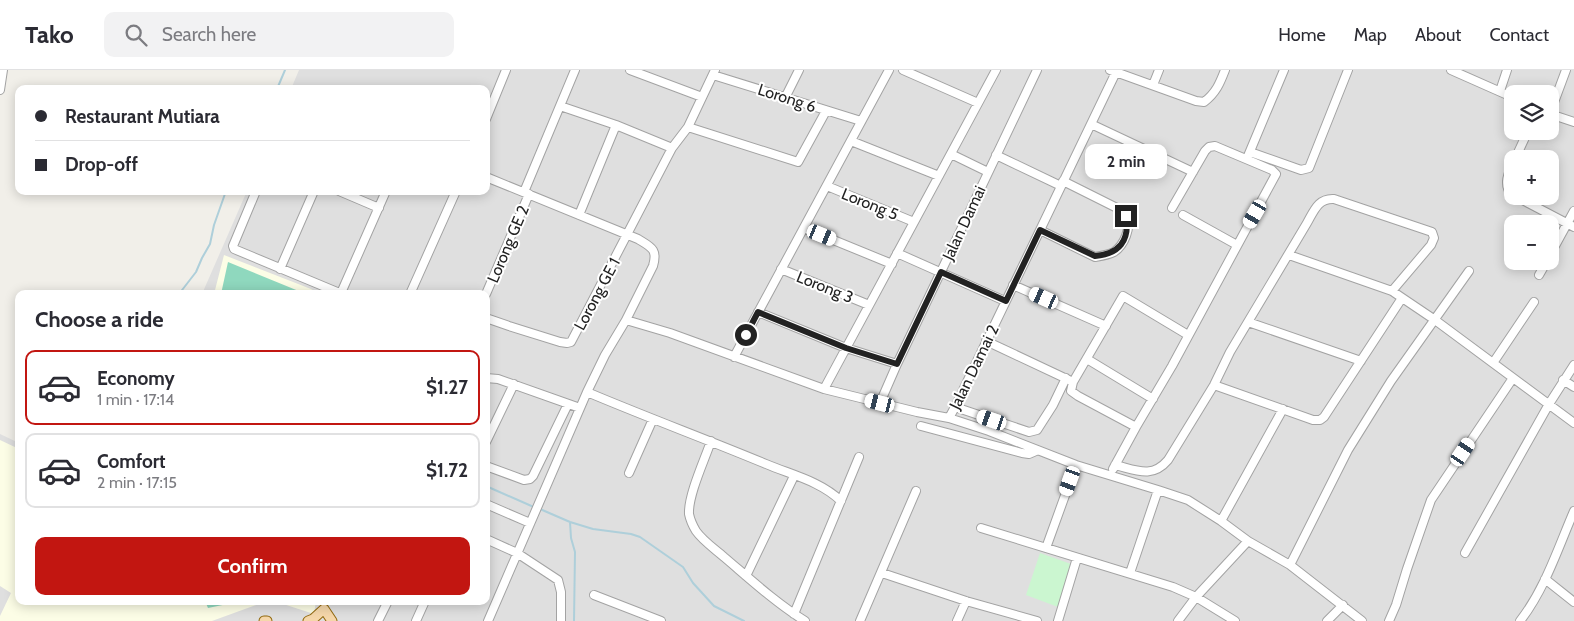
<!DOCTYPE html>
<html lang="en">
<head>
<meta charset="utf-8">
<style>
	body { margin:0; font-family:Cabin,sans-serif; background:#f2f2f3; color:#2b2b33; height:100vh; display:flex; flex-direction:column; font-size:19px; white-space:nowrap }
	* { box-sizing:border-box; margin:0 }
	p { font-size:16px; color:#7c7c81 }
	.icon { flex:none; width:28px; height:28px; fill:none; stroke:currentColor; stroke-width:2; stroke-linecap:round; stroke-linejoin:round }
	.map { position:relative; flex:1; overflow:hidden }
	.panel { position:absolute; left:15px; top:220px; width:475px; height:315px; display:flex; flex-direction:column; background:#fff; border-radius:10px; box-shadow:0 2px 12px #0003 }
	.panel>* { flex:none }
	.top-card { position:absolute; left:15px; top:15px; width:475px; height:110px; border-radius:10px; box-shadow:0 2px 12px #0003; display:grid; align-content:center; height:110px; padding:0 20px; background:#fff }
	.tools { position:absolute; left:1504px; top:15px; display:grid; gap:10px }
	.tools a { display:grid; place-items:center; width:55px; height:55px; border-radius:10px; background:#fff; box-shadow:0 2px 12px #0003; font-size:25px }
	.end { position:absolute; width:22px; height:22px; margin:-11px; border:6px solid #222; background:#fff; box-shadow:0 0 0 2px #fff }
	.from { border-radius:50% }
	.bubble { position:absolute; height:35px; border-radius:10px; background:#fff; box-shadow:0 2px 12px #0003; font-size:16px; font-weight:700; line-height:35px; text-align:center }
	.car { position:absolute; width:15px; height:30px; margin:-15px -8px; border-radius:6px; box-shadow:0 0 4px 1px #0007; background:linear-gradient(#fff 24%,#345 0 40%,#fff 0 76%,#345 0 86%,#fff 0) }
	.top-card b { display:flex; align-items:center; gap:18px; height:48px; font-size:19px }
	.top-card b+b { border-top:1px solid #e1e1e2 }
	.top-card i { width:12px; height:12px; background:#2b2b33 }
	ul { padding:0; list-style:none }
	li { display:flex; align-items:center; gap:15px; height:75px; margin:0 10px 8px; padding:0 10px; border:2px solid #e1e1e2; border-radius:10px }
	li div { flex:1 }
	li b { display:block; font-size:19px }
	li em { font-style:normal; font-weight:700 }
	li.on { border-color:#c21611 }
	li>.icon { width:45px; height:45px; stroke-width:1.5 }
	h2 { padding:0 20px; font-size:22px; line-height:60px }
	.action { display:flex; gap:10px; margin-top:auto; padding:10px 20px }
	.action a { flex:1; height:58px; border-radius:10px; background:#c21611; color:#fff; font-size:20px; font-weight:700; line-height:58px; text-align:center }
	header { display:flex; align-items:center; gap:30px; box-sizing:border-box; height:70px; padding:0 25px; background:#fff; border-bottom:1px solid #e1e1e2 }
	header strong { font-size:24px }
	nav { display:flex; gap:28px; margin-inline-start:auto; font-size:18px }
	.search { width:350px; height:45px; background:#f2f2f3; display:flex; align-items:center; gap:12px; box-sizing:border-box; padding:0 18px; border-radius:10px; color:#7c7c81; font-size:19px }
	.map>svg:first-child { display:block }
	.residential { fill:#dfdfdf; fill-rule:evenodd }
	.education { fill:#fcfde6 }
	.park { fill:#cbf6d0 }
	.pitch { fill:#8fd8be }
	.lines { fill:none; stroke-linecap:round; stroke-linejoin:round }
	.stream { stroke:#aecfda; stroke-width:2 }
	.minor-casing { stroke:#a3a3a3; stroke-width:10 }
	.major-casing { stroke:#92690d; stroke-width:11 }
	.minor { stroke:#fff; stroke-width:8 }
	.major { stroke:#f5d7aa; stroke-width:9 }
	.route { stroke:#222; stroke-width:6 }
	.labels { text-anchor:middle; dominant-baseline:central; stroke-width:4; stroke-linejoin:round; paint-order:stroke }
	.street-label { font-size:16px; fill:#222; stroke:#fff }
</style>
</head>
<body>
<header>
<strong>Tako</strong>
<div class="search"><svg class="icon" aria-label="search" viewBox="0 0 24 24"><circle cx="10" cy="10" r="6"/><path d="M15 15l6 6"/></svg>Search here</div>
<nav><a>Home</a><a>Map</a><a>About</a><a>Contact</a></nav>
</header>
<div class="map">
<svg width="1574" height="551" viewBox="0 0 1574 551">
	<rect width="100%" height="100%" fill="#f1efe9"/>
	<path class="residential" d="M299 0H1574V551H0V364L19 373V531H486V224H202L247 121H486V19H291ZM1512 24H1550V61H1512ZM1512 89H1550V126H1512ZM1512 154H1550V191H1512Z"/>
	<path class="education" d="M224 185 311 219 319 224H214Z
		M0 370 19 379V531H267L212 551H0V546L11 523 0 516Z
		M274 531H316L314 544Z"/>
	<path class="park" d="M1040 483 1071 494 1058 537 1026 525Z"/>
	<path class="pitch" d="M228 192 306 224H221Z
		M205 531H242L208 538Z"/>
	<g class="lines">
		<path class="stream" d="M277 19 285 0
			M179 224 196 202 202 188 210 174 214 155 226 121
			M486 416 536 438
			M540 439 570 452 593 459 631 464 640 467 683 497 693 513 714 536 744 551
			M570 452 571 468 575 482 574 551"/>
		<g class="minor-casing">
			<path id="minor" d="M630 0 702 27
				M903 0 978 33
				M1110 0 1196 31 1204 32C1216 23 1220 13 1225 0
				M1451 0 1512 27
				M713 5 861 51
				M1153 15 1159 0
				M0 20 3 0
				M1500 21 1507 0
				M785 28 799 0
				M560 36 616 55 672 78
				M1550 43 1566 0
				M1550 44 1574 52
				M486 49 506 0
				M1091 54 1193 102
				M688 57 798 92 826 41
				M851 71 939 106
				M1250 82 1301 100 1309 98 1348 0
				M951 84 988 102
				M996 85 1061 116
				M1248 86 1284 0
				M1515 89 1528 61
				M1512 94C1508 105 1503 115 1512 125
				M486 107 638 169C651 177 658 179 653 196L626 250
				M827 116 914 152
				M256 121 233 176 234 179 342 224
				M339 121 379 138
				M524 122 575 0
				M1515 126 1574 157
				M579 145 616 55
				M1183 145 1237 175
				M804 158 892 194
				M1040 160 1095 187C1101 186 1108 185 1114 182 1124 175 1132 158 1126 146 1125 144 1123 142 1121 140L1063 111
				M897 183 1005 231
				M1289 185 1392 221 1435 250 1574 353
				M1550 185 1574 141
				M280 199 314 121
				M781 199 869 235
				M1539 205 1547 191
				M1013 215 1106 256
				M341 223 386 121
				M410 224 456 121
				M486 224 529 124
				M758 242 846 278 897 294
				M486 248 509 256 560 272 567 273 571 272 672 78 688 57 715 0
				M1248 252 1361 291
				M986 271 1069 310
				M734 287 889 0
				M1087 289 1153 329
				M1493 293 1534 232
				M486 308 498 309 580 338
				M1563 310 1574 317
				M1214 315 1313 350H1320L1324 347 1402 228
				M824 319 996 0
				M587 322C646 347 706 369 766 394 792 405 820 411 841 431
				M880 333 897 294 1037 0
				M955 337 1029 362 1037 360 1053 335 1066 308
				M949 348 955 337 1116 2
				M921 356 1022 383 1029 384 1036 381
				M1136 357 1078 326 1071 321 1073 312 1123 226 1188 265
				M711 371C705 389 688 425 689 444 690 449 693 456 696 461 703 471 715 479 724 487 750 509 776 533 805 551
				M486 372 514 314
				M1115 395C1136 400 1152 409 1168 390L1214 315 1230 282 1307 153C1314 141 1318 128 1334 129L1432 162 1434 168 1431 175 1392 221
				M486 396 524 410 530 409 533 406 568 334
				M1113 399 1136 357 1172 296 1276 104 1272 100 1215 76 1209 77 1205 81 1172 138
				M629 403 653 349
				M486 434 530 453
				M1221 451 1283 339
				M981 458 1173 517 1196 527 1235 551
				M486 469 517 483 558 510 561 522V551
				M1046 478 1076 395
				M1465 483 1549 334 1574 295
				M1290 495 1348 380 1391 311 1469 201
				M882 503 966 531 1037 551
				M1130 503 1158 420
				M746 506 794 406
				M1545 509 1574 532
				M594 525 661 551
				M794 544 859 387
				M378 551 388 531
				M416 551 425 531
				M488 551 587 322 605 285 626 250 670 263 824 319 917 342 949 348 989 361 1076 395 1158 420 1188 430 1221 451 1248 471 1290 495 1362 551
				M860 551 916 421
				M957 551 966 531
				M1058 551 1077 488
				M1178 551 1196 527 1248 471
				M1327 551 1343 535
				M1389 551 1396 535 1407 499 1431 430 1513 308
				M1520 551C1545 519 1558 478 1574 441"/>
		</g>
		<g class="major-casing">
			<path id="major" d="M264 551H267
				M308 551 313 549 324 539 332 551"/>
		</g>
		<use href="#minor" class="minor"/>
		<use href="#major" class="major"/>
	</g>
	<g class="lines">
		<path class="route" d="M746 265 758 242 846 278 897 294 941 202 1006 231 1040 160 1095 186C1119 184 1130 171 1126 146"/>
	</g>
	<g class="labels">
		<g class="street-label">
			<text transform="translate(787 28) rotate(18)">Lorong 6</text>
			<text transform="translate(870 134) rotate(22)">Lorong 5</text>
			<text transform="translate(964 153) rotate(-65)">Jalan Damai</text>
			<text transform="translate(508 174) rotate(-67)">Lorong GE 2</text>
			<text transform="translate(825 217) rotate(22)">Lorong 3</text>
			<text transform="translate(597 224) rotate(-62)">Lorong GE 1</text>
			<text transform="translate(974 297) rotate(-64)">Jalan Damai 2</text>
		</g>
	</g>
</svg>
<div class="tools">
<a><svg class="icon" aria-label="layers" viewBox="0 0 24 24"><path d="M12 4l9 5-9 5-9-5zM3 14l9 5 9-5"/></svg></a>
<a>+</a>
<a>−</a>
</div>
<i class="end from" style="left:746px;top:265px"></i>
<i class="end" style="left:1126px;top:146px"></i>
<div class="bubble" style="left:1085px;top:74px;width:82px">2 min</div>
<i class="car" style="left:1255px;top:144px;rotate:210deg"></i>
<i class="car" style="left:822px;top:165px;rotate:112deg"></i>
<i class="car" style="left:1044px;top:228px;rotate:294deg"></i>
<i class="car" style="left:880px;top:333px;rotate:284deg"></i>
<i class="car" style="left:992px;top:350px;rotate:289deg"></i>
<i class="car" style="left:1463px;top:382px;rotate:34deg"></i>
<i class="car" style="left:1070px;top:411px;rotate:200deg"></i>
<div class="top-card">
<b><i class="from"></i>Restaurant Mutiara</b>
<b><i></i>Drop-off</b>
</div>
<section class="panel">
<h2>Choose a ride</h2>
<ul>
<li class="on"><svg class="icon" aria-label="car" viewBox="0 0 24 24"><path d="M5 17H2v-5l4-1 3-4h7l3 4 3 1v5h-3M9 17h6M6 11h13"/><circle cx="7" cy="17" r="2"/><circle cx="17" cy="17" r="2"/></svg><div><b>Economy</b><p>1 min · 17:14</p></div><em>$1.27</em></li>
<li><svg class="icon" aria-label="car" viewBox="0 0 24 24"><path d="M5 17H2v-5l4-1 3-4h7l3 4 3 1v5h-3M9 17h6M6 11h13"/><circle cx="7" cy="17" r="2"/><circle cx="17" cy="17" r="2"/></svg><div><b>Comfort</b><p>2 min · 17:15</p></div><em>$1.72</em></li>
</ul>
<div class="action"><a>Confirm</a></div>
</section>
</div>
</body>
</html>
